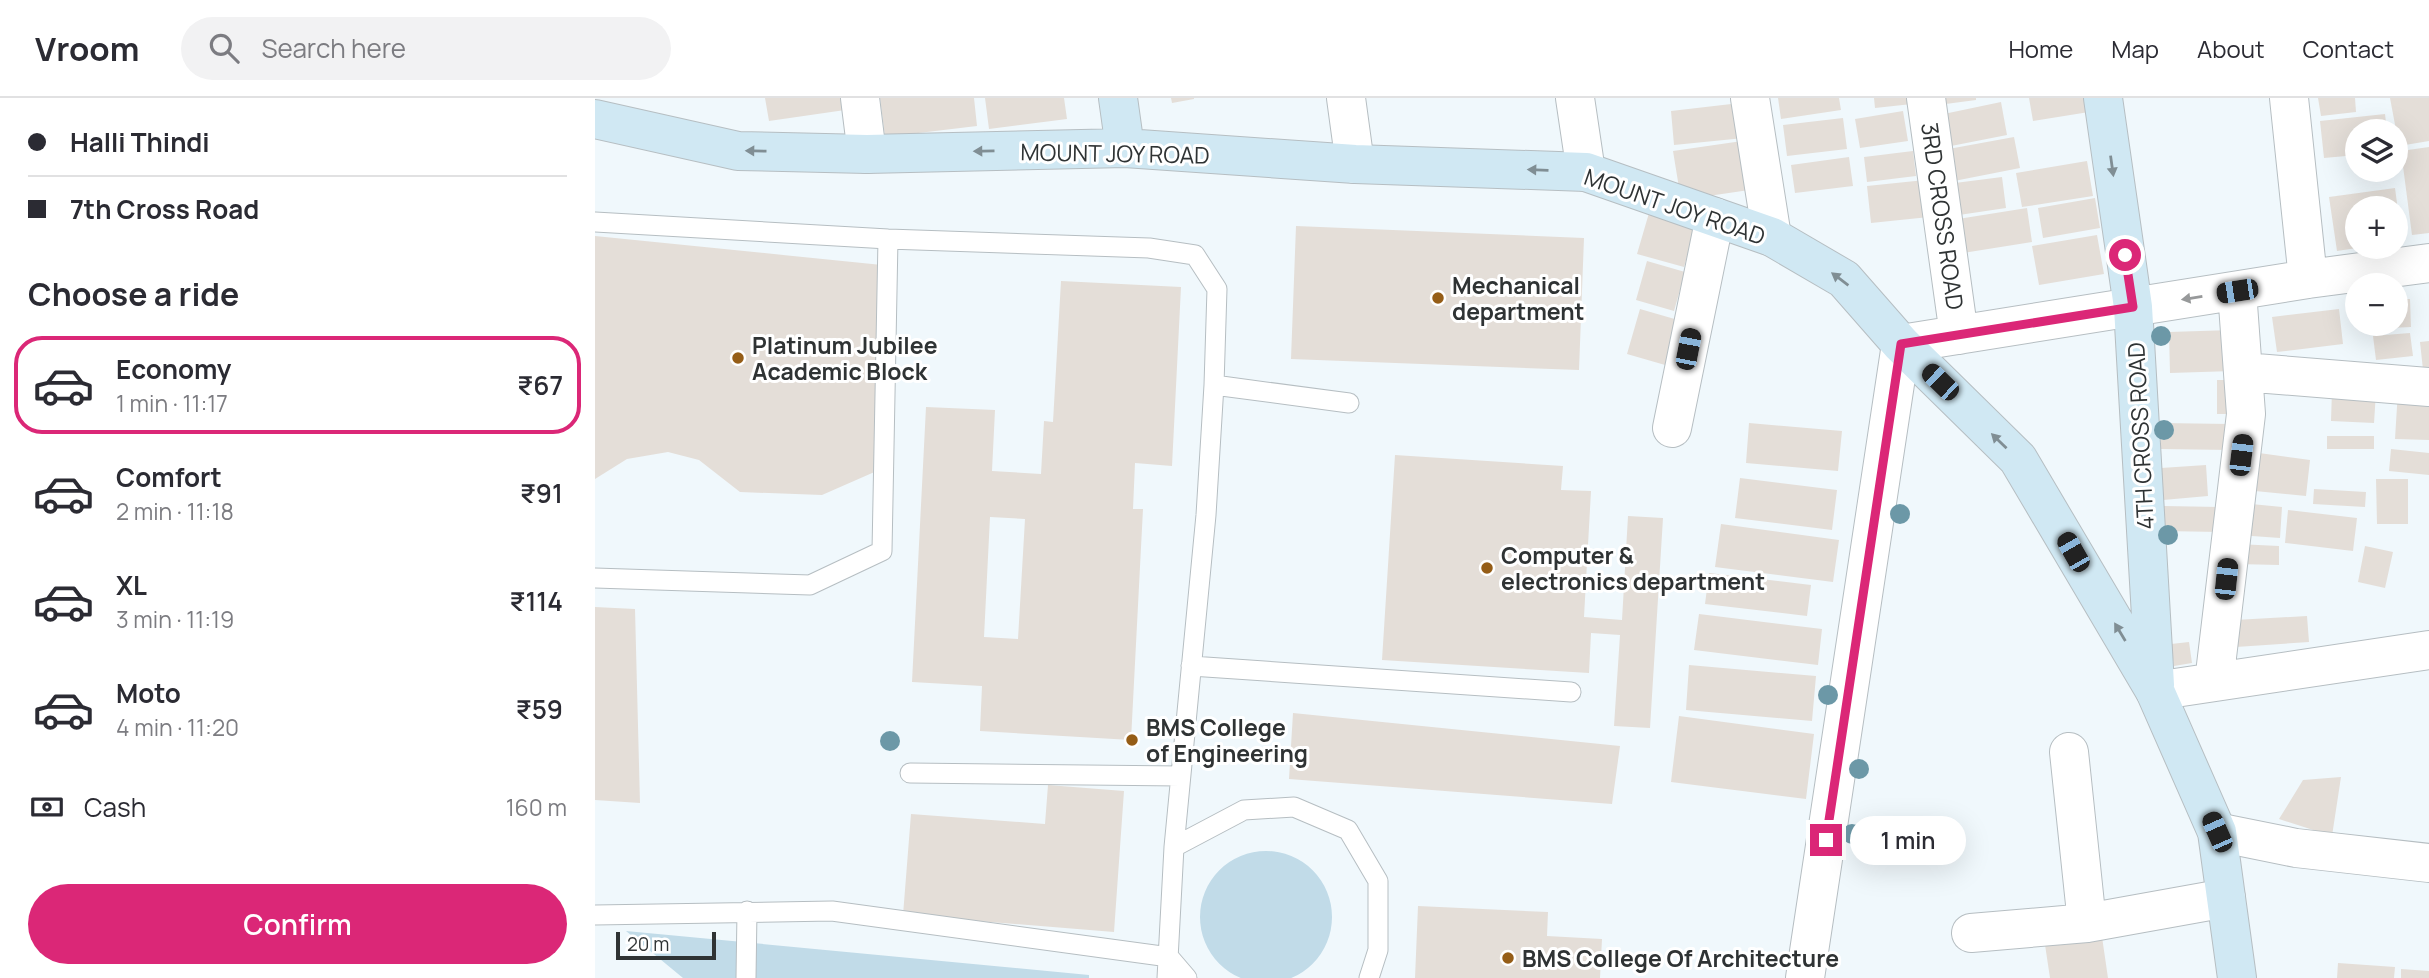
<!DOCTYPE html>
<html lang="en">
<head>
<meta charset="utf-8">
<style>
	body { margin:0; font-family:Manrope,sans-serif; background:#f2f2f3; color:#2b2b33; height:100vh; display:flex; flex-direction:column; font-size:26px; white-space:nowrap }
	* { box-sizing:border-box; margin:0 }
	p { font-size:23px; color:#7c7c81 }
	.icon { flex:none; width:38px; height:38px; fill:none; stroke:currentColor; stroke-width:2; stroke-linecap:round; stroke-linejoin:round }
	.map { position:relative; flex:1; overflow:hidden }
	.panel { display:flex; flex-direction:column; background:#fff; width:595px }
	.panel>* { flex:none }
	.guide { display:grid; align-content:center; height:154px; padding:0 28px; background:#fff }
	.buttons { position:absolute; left:1750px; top:21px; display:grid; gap:14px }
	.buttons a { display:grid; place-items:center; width:63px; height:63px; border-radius:50%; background:#fff; box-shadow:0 7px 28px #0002; font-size:35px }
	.scale { position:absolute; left:21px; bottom:18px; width:100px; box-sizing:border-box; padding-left:7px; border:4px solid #2f3334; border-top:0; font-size:19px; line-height:24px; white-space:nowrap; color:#2f3334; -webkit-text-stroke:5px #fff; paint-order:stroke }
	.end { position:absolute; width:32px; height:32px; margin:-16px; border:9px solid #db2777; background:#fff; box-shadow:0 0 0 4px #fff }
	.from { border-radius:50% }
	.bubble { position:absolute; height:49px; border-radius:24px; background:#fff; box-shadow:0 7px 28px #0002; font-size:23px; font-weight:600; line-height:49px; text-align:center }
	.car { position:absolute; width:21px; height:42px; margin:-21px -10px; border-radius:9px; box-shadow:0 0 5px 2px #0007; background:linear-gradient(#222 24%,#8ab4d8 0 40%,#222 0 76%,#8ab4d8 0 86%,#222 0) }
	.guide b { display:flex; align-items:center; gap:24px; height:66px; font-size:26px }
	.guide b+b { border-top:2px solid #e1e1e2 }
	.guide i { width:18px; height:18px; background:#2b2b33 }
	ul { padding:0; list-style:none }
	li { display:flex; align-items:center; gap:21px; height:98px; margin:0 14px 10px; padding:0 14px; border:4px solid transparent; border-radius:28px }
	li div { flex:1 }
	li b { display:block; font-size:26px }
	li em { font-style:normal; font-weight:600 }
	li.selected { border-color:#db2777 }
	li>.icon { width:63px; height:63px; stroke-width:1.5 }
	h2 { padding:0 28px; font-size:32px; line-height:84px }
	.pay { display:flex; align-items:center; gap:18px; height:77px; padding:0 28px; font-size:26px }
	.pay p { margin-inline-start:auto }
	.action { display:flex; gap:14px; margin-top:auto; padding:14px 28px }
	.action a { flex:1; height:80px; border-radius:42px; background:#db2777; color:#fff; font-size:28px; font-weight:600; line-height:80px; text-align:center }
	header { display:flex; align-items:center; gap:42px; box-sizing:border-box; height:98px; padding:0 35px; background:#fff; border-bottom:2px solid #e1e1e2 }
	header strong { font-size:33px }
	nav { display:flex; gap:38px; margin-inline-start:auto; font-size:24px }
	.search { width:490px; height:63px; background:#f2f2f3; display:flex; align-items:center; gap:18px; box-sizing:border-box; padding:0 24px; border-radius:38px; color:#7c7c81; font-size:26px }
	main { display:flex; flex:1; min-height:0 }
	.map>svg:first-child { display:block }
	.green { fill:#c1dbe8 }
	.building { fill:#e4ded8; fill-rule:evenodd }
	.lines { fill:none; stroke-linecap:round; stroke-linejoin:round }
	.lane-casing { stroke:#b6bec2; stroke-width:21 }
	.street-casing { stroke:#b6bec2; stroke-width:40 }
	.secondary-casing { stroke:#b6bec2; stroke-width:40 }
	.lane { stroke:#fff; stroke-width:19 }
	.street { stroke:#fff; stroke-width:38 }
	.secondary { stroke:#d0e8f3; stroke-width:38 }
	.tree { fill:#6c98a7 }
	.oneway { fill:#808e94 }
	.oneway2 { fill:#97999a }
	.route { stroke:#db2777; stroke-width:9 }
	.poi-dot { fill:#955d17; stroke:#fff; stroke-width:2.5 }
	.labels { text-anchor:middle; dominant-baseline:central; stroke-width:6; stroke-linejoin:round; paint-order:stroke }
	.street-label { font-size:23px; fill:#2f3334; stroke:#fff }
	.poi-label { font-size:23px; font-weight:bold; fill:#2f3334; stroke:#fff; text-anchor:start }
</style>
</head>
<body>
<header>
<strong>Vroom</strong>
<div class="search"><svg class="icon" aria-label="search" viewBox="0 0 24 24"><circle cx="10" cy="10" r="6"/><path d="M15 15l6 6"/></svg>Search here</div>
<nav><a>Home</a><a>Map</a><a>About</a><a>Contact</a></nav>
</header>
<main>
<section class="panel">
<div class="guide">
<b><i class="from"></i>Halli Thindi</b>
<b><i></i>7th Cross Road</b>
</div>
<h2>Choose a ride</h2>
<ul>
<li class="selected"><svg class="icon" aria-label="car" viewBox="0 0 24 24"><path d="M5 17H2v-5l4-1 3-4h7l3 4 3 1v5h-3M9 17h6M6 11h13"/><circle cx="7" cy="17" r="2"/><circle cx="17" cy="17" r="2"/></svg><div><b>Economy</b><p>1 min · 11:17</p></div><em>₹67</em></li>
<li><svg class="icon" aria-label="car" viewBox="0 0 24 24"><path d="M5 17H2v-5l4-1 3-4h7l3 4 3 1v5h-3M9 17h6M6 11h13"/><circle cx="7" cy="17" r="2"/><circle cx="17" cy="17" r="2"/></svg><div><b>Comfort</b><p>2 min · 11:18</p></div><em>₹91</em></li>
<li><svg class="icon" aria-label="car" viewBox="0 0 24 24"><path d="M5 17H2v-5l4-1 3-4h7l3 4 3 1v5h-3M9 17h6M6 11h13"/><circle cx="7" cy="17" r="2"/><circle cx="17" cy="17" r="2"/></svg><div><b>XL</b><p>3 min · 11:19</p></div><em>₹114</em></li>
<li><svg class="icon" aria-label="car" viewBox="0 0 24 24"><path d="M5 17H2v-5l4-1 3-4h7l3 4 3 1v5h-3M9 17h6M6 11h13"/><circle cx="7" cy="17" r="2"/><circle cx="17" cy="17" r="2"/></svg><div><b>Moto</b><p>4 min · 11:20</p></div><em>₹59</em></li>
</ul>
<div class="pay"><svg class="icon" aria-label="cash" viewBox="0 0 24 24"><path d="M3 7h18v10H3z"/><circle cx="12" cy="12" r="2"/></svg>Cash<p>160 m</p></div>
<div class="action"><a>Confirm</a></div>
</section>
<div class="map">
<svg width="1834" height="880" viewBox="0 0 1834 880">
	<rect width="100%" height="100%" fill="#f0f8fc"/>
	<path class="green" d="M605 819a66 66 0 1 1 132 0a66 66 0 1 1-132 0Z
		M31 833 494 877V880H88Z"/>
	<path class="building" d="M170 0H255L257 11 174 23Z
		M285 0H379L382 28 290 39Z
		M390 0H469L472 21 394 31Z
		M576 0H599V1L577 5Z
		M1183 0H1244L1246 12 1186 21Z
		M1279 0H1317V6L1280 10Z
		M1342 0H1381V2L1343 7Z
		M1434 0H1492L1494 14 1438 23Z
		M1723 0H1760L1761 14 1726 18Z
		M1795 0H1834V43L1804 48Z
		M1406 4 1412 37 1351 49 1344 17Z
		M1145 5 1149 40 1079 47 1076 13Z
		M1308 13 1313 43 1265 50 1260 21Z
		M1790 16 1792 33H1762V57L1729 60 1725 23Z
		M1248 20 1252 51 1192 58 1188 27Z
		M1419 39 1425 70 1354 84 1348 52Z
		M1154 42 1161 91 1086 102 1078 53Z
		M1834 49V135L1817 137 1806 53Z
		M1318 53 1321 78 1272 84 1269 59Z
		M1254 59 1258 88 1200 95 1196 67Z
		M1492 63 1498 98 1427 109 1421 75Z
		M1407 79 1411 110 1364 117 1360 85Z
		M1330 82 1334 119 1276 125 1272 88Z
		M1800 90 1807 143 1801 144V110H1762V150L1742 153 1734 99Z
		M1500 100 1505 130 1448 140 1443 110Z
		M1432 110 1437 144 1368 155 1363 121Z
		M1054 115 1101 128 1089 169 1042 156Z
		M701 128 989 140 984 272 696 261Z
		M1502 137 1509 176 1444 187 1437 148Z
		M0 138 287 167 284 372 227 397 145 394 104 362 73 354 32 361 0 381Z
		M1052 163 1090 174 1079 213 1041 202Z
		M466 183 586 189 577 368 540 365 538 411H548L536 642 385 633 387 588 317 584 331 309 400 312 397 373 446 376 449 323 458 324ZM395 419 430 421 423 541 389 539Z
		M1801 201H1815L1816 229 1795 230V226H1801Z
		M1045 211 1090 224 1077 269 1032 256Z
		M1744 211 1748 246 1682 254 1677 219Z
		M1637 232 1638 273 1575 275 1574 234Z
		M1815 235 1818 258 1781 262 1778 238Z
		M1834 243V281H1829L1825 244Z
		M1622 282H1638V316H1622Z
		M1737 292 1781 294 1779 325 1736 323Z
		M1803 292 1834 294V342L1800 341Z
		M1154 325 1247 333 1243 373 1151 365Z
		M1566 325 1635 326V352L1566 351Z
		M1732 338H1779V351H1732Z
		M1796 351 1834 355V377L1794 373Z
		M1664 355 1715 362 1711 398 1660 393Z
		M800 357 968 368 966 392 996 393 989 519 1027 522 1033 418 1068 420 1055 630 1019 628 1025 537 996 535 994 575 787 562Z
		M1611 367 1613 398 1568 402 1566 370Z
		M1145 380 1242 392 1237 432 1140 420Z
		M1781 381H1813V426H1782Z
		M1719 391 1771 394 1770 409 1718 406Z
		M1646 405 1687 409 1685 440 1643 437Z
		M1569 408 1625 409V434L1568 433Z
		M1693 412 1762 420 1758 453 1690 445Z
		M1126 426 1244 442 1238 484 1120 469Z
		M1642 446 1684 448V467L1641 466Z
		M1770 448 1798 454 1790 490 1763 484Z
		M1114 475 1216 487 1212 518 1110 506Z
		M0 509 40 511 45 705 0 702Z
		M1104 516 1227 531 1223 567 1099 552Z
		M1712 518 1714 544 1641 549 1640 522Z
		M1594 544 1597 565 1579 568 1576 546Z
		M1094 567 1221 578 1217 623 1091 612Z
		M698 615 1025 648 1017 706 694 681Z
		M1084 618 1219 636 1211 701 1076 684Z
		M1746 679 1737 738 1684 721 1708 682Z
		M453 687 529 693 519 834 308 817 316 716 450 726Z
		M823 808 953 814 952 838 1007 841 1005 880H820Z
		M1506 832 1513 880H1455L1449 840Z
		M1743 865 1800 869 1799 880H1742Z
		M1806 871 1834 873V880H1806Z"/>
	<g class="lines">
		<g class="lane-casing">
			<path id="lane" d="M0 124 293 141 554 150 600 157 622 191 619 287 611 417 579 749 572 880
				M619 287 754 305
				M0 480 215 487 287 453 293 141
				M596 568 976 594
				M315 675 585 678
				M579 749 649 712 699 709 753 732 783 783V852L774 880
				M0 817 237 813 574 859 592 880
				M151 880 152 813"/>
		</g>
		<g class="street-casing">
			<path id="street" d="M265 0 272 56
				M751 0 760 66
				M980 0 991 74
				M1155 0 1177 139
				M1331 0 1364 237
				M1694 0 1713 181
				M1648 274 1834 289
				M1077 330 1120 119
				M1619 584 1651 316 1642 193
				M1560 593 1834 552
				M1474 654 1492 825
				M1622 734 1701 750 1834 765
				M1376 835 1492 825 1631 800
				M1210 880 1306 246 1713 181 1834 165"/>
		</g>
		<g class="secondary-casing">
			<path id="secondary" d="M523 0 530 50
				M1508 0 1538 209 1560 587
				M0 21 143 53 272 56 530 50 760 66 991 74 1177 139 1249 181 1306 246 1423 361 1560 593 1622 734 1642 880"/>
		</g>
		<use href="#lane" class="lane"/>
		<use href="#street" class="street"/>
		<use href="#secondary" class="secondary"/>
	</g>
	<g class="tree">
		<circle cx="1566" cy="238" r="10"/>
		<circle cx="1569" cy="332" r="10"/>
		<circle cx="1305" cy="416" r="10"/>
		<circle cx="1573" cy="437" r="10"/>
		<circle cx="1233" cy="597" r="10"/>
		<circle cx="295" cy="643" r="10"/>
		<circle cx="1264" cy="671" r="10"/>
		<circle cx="1257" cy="736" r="10"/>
	</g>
	<defs><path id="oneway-solid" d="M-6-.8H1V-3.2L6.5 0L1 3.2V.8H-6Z" transform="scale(1.75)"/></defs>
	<g class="oneway">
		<use href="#oneway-solid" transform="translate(161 53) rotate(-179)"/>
		<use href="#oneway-solid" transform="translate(389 53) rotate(179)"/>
		<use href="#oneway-solid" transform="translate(1517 68) rotate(82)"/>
		<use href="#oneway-solid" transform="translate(943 72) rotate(-178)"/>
		<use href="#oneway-solid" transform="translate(1245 181) rotate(-143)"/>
		<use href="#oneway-solid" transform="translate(1404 343) rotate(-136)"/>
		<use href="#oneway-solid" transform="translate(1525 534) rotate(-121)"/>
	</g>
	<use class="oneway2" href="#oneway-solid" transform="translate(1597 200) rotate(171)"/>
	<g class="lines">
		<path class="route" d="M1231 742 1306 246 1538 209 1530 157"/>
	</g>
	<g class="poi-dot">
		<circle cx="843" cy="200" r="7"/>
		<circle cx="143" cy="260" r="7"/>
		<circle cx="892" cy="470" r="7"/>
		<circle cx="537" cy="642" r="7"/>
		<circle cx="913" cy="860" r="7"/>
	</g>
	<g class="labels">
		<g class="street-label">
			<text transform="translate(520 55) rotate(1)">MOUNT JOY ROAD</text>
			<text transform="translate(1080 108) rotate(19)">MOUNT JOY ROAD</text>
			<text transform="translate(1348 118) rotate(82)">3RD CROSS ROAD</text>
			<text transform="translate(1545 338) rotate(-93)">4TH CROSS ROAD</text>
		</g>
		<g class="poi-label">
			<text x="857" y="187">Mechanical<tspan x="857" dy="26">department</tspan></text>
			<text x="157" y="247">Platinum Jubilee<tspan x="157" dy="26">Academic Block</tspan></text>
			<text x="906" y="457">Computer &amp;<tspan x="906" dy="26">electronics department</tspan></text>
			<text x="551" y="629">BMS College<tspan x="551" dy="26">of Engineering</tspan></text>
			<text x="927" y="860">BMS College Of Architecture</text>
		</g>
	</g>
</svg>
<div class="buttons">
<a><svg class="icon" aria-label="layers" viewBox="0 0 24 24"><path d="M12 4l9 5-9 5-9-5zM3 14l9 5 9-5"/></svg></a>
<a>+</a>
<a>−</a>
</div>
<div class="scale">20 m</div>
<i class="end from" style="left:1530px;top:157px"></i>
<i class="end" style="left:1231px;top:742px"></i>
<div class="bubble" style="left:1255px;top:718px;width:116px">1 min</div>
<i class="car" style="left:1642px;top:193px;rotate:261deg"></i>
<i class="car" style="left:1093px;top:251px;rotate:11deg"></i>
<i class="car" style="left:1345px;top:284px;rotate:314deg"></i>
<i class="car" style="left:1646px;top:357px;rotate:7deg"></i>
<i class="car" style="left:1478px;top:454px;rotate:330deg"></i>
<i class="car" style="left:1631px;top:481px;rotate:6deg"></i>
<i class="car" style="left:1622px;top:734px;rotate:336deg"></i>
</div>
</main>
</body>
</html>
